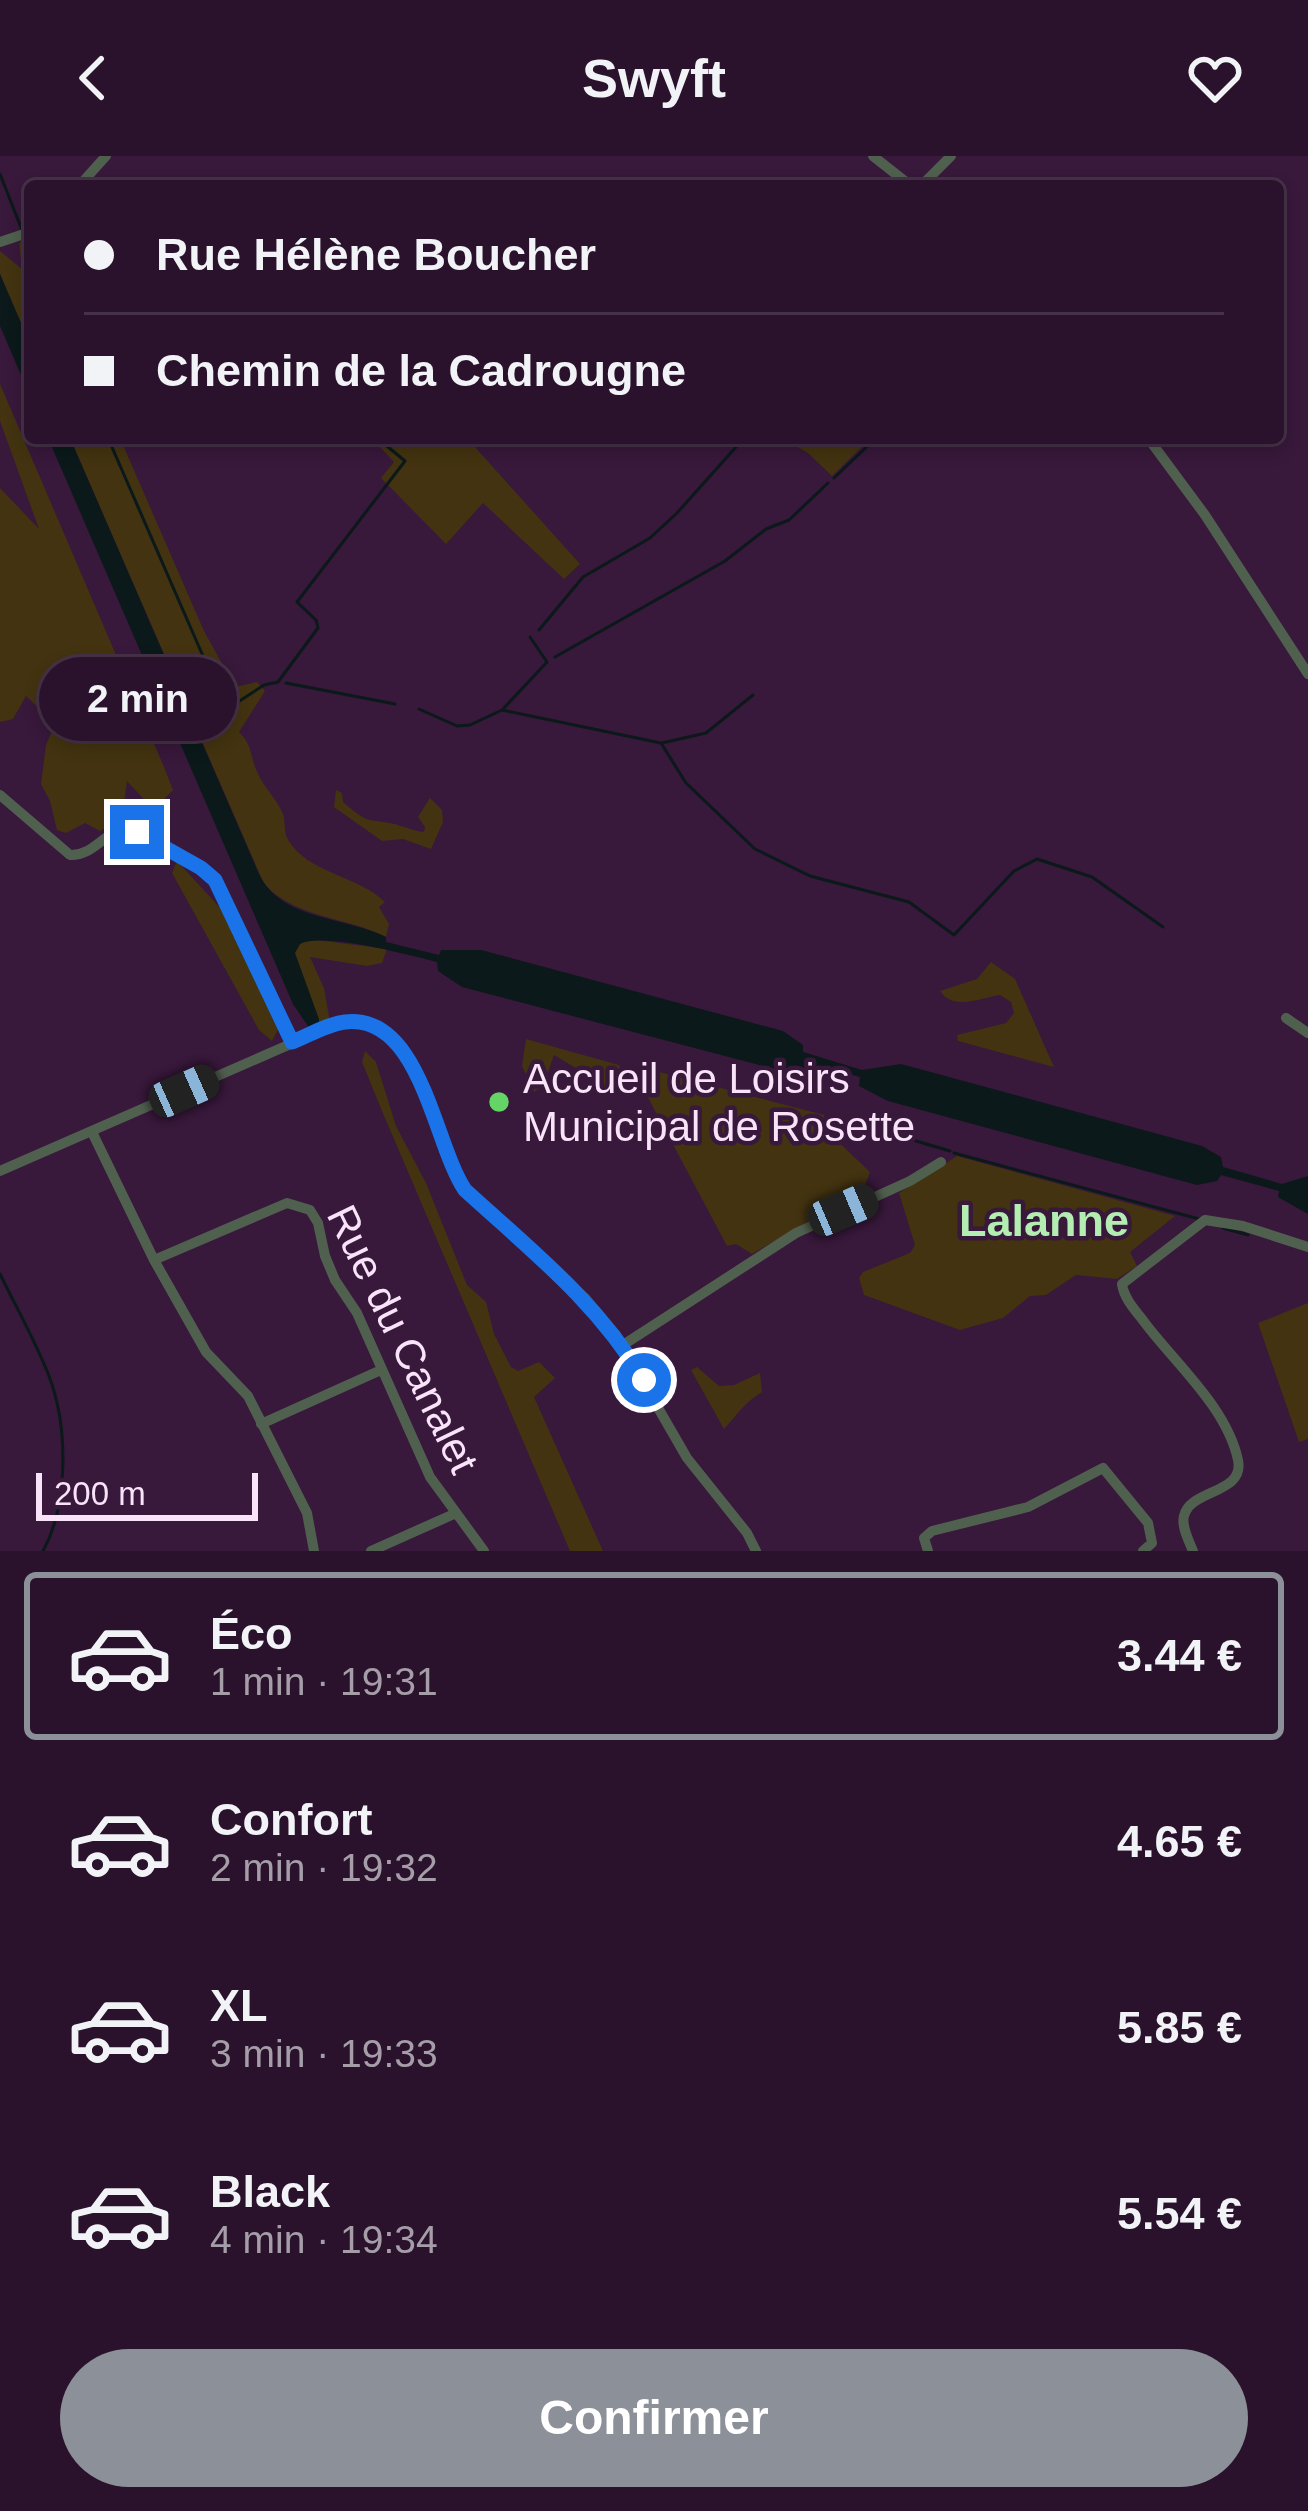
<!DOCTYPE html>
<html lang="fr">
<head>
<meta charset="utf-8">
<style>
	body { margin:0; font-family:Helvetica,sans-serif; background:#362038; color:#f1f3f6; height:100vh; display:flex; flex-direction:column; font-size:45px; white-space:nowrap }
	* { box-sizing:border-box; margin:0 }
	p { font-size:39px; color:#a59ea9 }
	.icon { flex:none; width:66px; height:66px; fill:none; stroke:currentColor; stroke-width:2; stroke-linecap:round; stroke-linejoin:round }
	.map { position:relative; height:1395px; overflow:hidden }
	.side { display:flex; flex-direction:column; background:#2a122c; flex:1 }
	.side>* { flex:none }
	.guide { position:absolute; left:24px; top:24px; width:1260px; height:264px; border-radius:12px; box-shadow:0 6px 18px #0003,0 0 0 3px #463248; display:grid; align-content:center; height:264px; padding:0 60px; background:#2a122c }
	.scale { position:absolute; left:36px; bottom:30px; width:222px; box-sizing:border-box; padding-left:12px; border:6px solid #f8e3f9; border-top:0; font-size:33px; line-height:42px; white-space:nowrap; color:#f8e3f9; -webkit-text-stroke:9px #38183b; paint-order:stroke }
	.end { position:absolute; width:54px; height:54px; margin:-27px; border:15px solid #1a73e8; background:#fff; box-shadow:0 0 0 6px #fff }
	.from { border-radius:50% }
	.bubble { position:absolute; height:84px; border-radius:42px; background:#2a122c; box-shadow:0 6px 18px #0003,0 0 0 3px #463248; font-size:39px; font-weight:600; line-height:84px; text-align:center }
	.car { position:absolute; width:36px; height:72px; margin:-36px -18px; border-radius:15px; box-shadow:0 0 9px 3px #0007; background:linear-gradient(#222 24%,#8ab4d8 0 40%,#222 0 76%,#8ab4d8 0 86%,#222 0) }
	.guide b { display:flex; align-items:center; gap:42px; height:114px; font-size:45px }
	.guide b+b { border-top:3px solid #463248 }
	.guide i { width:30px; height:30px; background:#f1f3f6 }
	ul { padding:21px 0 0; list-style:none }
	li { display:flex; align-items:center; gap:36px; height:168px; margin:0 24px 18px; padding:0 36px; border:6px solid transparent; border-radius:12px }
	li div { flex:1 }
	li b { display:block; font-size:45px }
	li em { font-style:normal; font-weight:600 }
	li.current { border-color:#8c9099 }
	li>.icon { width:108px; height:108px; stroke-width:1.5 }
	.cta { display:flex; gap:24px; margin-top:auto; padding:24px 60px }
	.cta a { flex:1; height:138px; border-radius:72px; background:#8c9099; color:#fff; font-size:48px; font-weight:600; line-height:138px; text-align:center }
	header { display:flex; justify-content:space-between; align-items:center; height:156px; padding:0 60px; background:#2a122c; font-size:54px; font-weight:600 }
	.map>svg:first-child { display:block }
	.green { fill:#433310 }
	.water { fill:#0b191a }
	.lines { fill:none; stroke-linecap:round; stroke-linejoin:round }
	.stream { stroke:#0b191a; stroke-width:3 }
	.minor { stroke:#50604f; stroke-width:10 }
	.route { stroke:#1a73e8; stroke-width:15 }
	.poi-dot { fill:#65d467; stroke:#38183b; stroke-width:4.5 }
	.labels { text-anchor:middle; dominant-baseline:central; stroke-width:9; stroke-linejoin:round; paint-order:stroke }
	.poi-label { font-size:42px; fill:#f8e3f9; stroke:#38183b; text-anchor:start }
	.street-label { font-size:42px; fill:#f8e3f9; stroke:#38183b }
	.neighbourhood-label { font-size:45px; font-weight:bold; fill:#b3edb1; stroke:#38183b }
</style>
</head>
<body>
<header><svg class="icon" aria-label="back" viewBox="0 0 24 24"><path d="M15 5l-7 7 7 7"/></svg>Swyft<svg class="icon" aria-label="heart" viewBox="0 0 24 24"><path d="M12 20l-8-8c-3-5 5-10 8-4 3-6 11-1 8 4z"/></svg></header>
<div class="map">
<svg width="1308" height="1395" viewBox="0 0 1308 1395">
	<rect width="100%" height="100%" fill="#38183b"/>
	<path class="green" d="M30 82V188L0 118V95L22 113 19 87Z
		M0 228 164 611 173 634 165 642 170 666 164 665 127 625C124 650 123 661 100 675L85 667 66 677 57 674 50 645 41 628 46 589 55 568 26 540 13 563 0 566V332L39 373 0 265Z
		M70 282H120L204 475 235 531 257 526 265 535 239 576C253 589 250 602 258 618 264 631 278 645 283 658 286 667 283 676 289 685 308 717 359 720 385 746L379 751 389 768 386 781C345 760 297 763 264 728Z
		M379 282H467L580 408 564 423 483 347 446 388 381 322 394 306 375 286Z
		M782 282H871L832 320 808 297Z
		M336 634 342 637 343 646C370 669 365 662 395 668 405 671 414 675 424 676L425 671 418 661 430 642 442 654 443 666 431 693 403 683 382 685 334 651Z
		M177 705 222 754 278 874 272 885 259 874 172 717Z
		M309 783 387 793 382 807 367 810 310 801 324 832 330 866 319 870 294 797 300 788Z
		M991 806 1015 823 1054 911 958 885 957 879 1006 867 1014 857 1011 846 1000 839C981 842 953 855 940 835L977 823Z
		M526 883 619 909 626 921 606 930 554 899 543 930 534 936 522 910Z
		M365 895 376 906 396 970 426 1027 467 1129 486 1146 494 1178 511 1211 518 1215 539 1206 555 1222 534 1241 603 1395H570L382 955 362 906Z
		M648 913 824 959 826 974 870 1016 863 1034 752 1098 736 1088 727 1090 644 934Z
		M957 1000 1175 1060 1130 1096 1137 1110 1117 1123 1076 1119 1046 1139 1030 1140 1003 1162 960 1174 864 1139 859 1122 863 1116 910 1097 915 1089 899 1037Z
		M1308 1147V1283L1299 1286 1258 1167Z
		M697 1211 719 1230 734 1229 760 1217 762 1236C744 1247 738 1258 724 1273L691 1214Z"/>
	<path class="water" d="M0 118 30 188V240L0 170Z
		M48 282H70L259 718C282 765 344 760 386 781V786L439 799 441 794H481L783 875 803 889V896L862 914 901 908 1202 990 1221 1001 1223 1011 1282 1028 1308 1020V1058L1278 1041 1279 1035 1221 1019 1217 1025 1197 1029 888 945 859 930 860 921 808 908 804 916H786L462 831 438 815 437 806C408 799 325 776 300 788L295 797 319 863V870L310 873 293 848Z"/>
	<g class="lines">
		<path class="stream" d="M0 18 22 74
			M26 82 30 97
			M108 282 213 523 220 537 238 546 264 529 278 526 318 472 316 464 297 446 405 305 382 286 386 282
			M834 322 876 282
			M539 474 583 421 650 382 677 357 744 282
			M555 501 725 405 766 373 789 364 828 327
			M286 527 395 548
			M504 552 547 506 530 481
			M419 553 457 570 470 569 502 554 661 587 686 627 755 693 810 720 909 746 954 779 1014 715 1037 703 1092 721 1163 771
			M662 587 706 577 753 539
			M882 975 950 995
			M954 997 1199 1063
			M1223 1072 1248 1079
			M0 1118C16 1151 36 1186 49 1220 68 1270 69 1348 43 1395"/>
		<path class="minor" d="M873 0 911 30
			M79 30 106 0
			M921 30 951 0
			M0 86 30 76
			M1148 282 1205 359 1308 518
			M0 639 70 699C94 700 103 676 126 673L201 712 215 724 292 887
			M1286 862 1308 877
			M92 976 154 1104 206 1196 248 1240 307 1357 314 1395
			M0 1015 334 869C419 844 432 986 465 1034L585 1142 616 1179 687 1302 747 1377 756 1395
			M154 1104 287 1047 310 1054 318 1067 325 1100 335 1124 357 1157 430 1321 484 1395
			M623 1189 796 1077 910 1025 941 1006
			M261 1268 381 1214
			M371 1395 454 1358
			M928 1395 924 1382 932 1375 1028 1351 1103 1312 1148 1367 1152 1387 1143 1395
			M1193 1395C1189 1385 1181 1370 1184 1360 1190 1333 1245 1338 1238 1304 1227 1252 1176 1208 1145 1167 1136 1155 1124 1143 1122 1128L1205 1064 1243 1070 1308 1091"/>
	</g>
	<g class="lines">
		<path class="route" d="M137 676 201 712 215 724 292 886C308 880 327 868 345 866 421 857 434 989 465 1034 533 1096 596 1145 644 1224"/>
	</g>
	<circle class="poi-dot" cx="499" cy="946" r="12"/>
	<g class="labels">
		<g class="poi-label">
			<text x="523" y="922">Accueil de Loisirs<tspan x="523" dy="48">Municipal de Rosette</tspan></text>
		</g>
		<g class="street-label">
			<text transform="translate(403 1183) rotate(64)">Rue du Canalet</text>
		</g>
		<g class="neighbourhood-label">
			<text x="1044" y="1064">Lalanne</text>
		</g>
	</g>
</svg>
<div class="scale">200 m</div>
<i class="end from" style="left:644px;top:1224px"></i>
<i class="end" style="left:137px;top:676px"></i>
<div class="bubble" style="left:39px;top:501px;width:198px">2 min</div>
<i class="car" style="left:184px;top:935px;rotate:66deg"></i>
<i class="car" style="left:843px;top:1054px;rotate:67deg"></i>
<div class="guide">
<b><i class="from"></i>Rue Hélène Boucher</b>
<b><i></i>Chemin de la Cadrougne</b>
</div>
</div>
<section class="side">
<ul>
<li class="current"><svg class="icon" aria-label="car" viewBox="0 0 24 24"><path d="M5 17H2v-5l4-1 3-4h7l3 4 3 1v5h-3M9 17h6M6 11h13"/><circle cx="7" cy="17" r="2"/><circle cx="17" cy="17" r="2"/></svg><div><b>Éco</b><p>1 min · 19:31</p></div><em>3.44 €</em></li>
<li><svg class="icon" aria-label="car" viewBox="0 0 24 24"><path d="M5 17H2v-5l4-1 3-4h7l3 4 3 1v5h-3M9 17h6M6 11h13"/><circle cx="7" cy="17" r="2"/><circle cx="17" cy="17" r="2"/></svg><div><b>Confort</b><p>2 min · 19:32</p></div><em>4.65 €</em></li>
<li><svg class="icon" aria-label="car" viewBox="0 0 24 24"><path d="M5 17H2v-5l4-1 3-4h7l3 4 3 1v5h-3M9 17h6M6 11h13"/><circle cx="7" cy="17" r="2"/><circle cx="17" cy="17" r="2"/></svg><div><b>XL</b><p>3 min · 19:33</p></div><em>5.85 €</em></li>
<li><svg class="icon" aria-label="car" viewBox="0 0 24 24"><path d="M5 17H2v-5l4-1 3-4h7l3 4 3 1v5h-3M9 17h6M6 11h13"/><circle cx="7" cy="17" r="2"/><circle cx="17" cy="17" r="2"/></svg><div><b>Black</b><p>4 min · 19:34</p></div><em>5.54 €</em></li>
</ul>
<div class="cta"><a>Confirmer</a></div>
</section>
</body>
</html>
